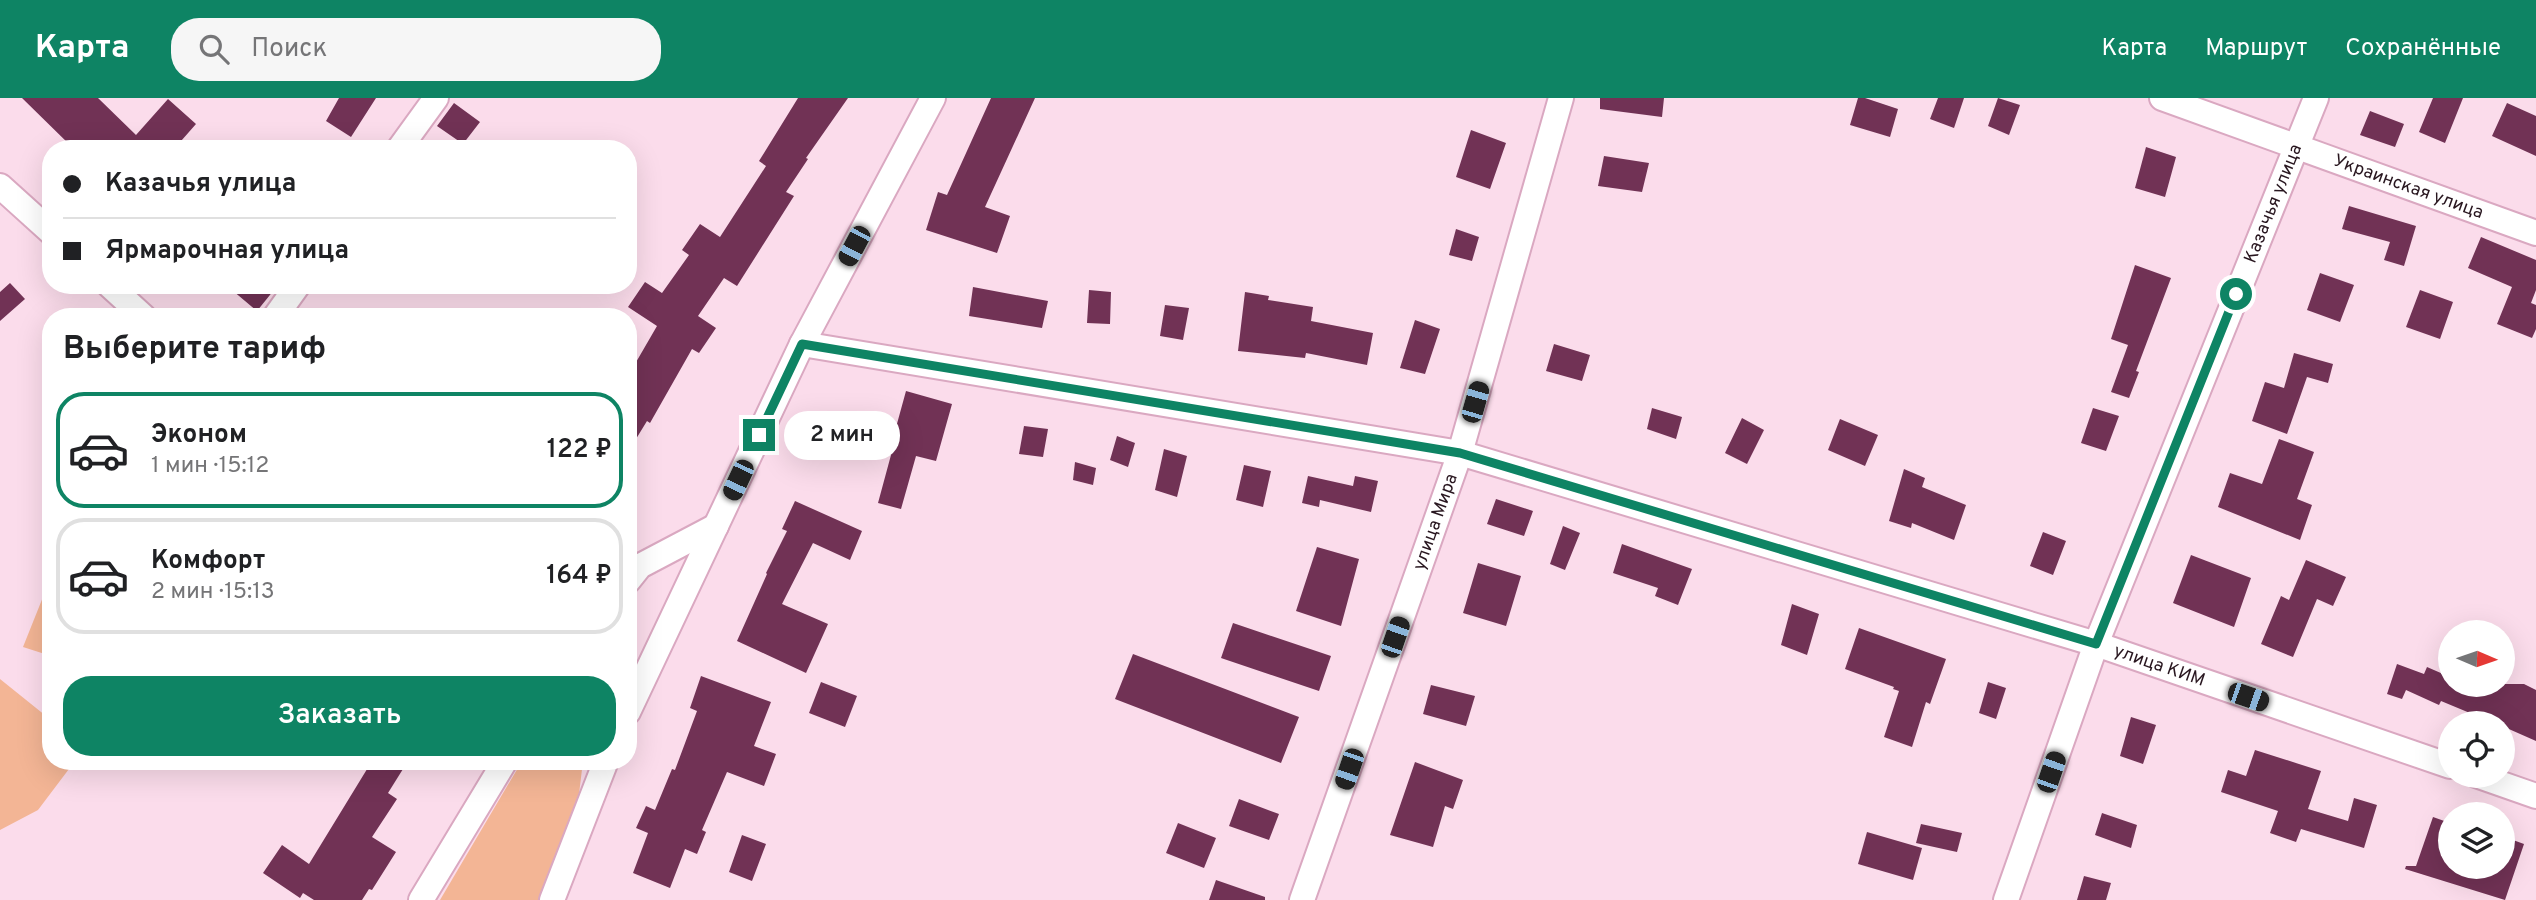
<!DOCTYPE html>
<html lang="ru">
<head>
<meta charset="utf-8">
<style>
	body { margin:0; font-family:Overpass,sans-serif; background:#f6f6f6; color:#202124; height:100vh; display:flex; flex-direction:column; font-size:26px; white-space:nowrap }
	* { box-sizing:border-box; margin:0 }
	p { font-size:23px; color:#757577 }
	.icon { flex:none; width:38px; height:38px; fill:none; stroke:currentColor; stroke-width:2; stroke-linecap:round; stroke-linejoin:round }
	.map { position:relative; flex:1; overflow:hidden }
	.drawer { position:absolute; left:42px; top:210px; width:595px; height:462px; display:flex; flex-direction:column; background:#fff; border-radius:28px; box-shadow:0 7px 28px #0002 }
	.drawer>* { flex:none }
	.top-card { position:absolute; left:42px; top:42px; width:595px; height:154px; border-radius:28px; box-shadow:0 7px 28px #0002; display:grid; align-content:center; height:154px; padding:0 21px; background:#fff }
	.needle { width:46px; rotate:92deg }
	.controls { position:absolute; left:2438px; top:522px; display:grid; gap:14px }
	.controls a { display:grid; place-items:center; width:77px; height:77px; border-radius:50%; background:#fff; box-shadow:0 7px 28px #0002; font-size:35px }
	.end { position:absolute; width:32px; height:32px; margin:-16px; border:9px solid #0e8464; background:#fff; box-shadow:0 0 0 4px #fff }
	.from { border-radius:50% }
	.bubble { position:absolute; height:49px; border-radius:24px; background:#fff; box-shadow:0 7px 28px #0002; font-size:23px; font-weight:600; line-height:49px; text-align:center }
	.car { position:absolute; width:21px; height:42px; margin:-21px -10px; border-radius:9px; box-shadow:0 0 5px 2px #0007; background:linear-gradient(#222 24%,#8ab4d8 0 40%,#222 0 76%,#8ab4d8 0 86%,#222 0) }
	.top-card b { display:flex; align-items:center; gap:24px; height:66px; font-size:26px }
	.top-card b+b { border-top:2px solid #e0e0e0 }
	.top-card i { width:18px; height:18px; background:#202124 }
	ul { padding:0; list-style:none }
	li { display:flex; align-items:center; gap:21px; height:116px; margin:0 14px 10px; padding:0 7px; border:4px solid #e0e0e0; border-radius:28px }
	li div { flex:1 }
	li b { display:block; font-size:26px }
	li em { font-style:normal; font-weight:600 }
	li.selected { border-color:#0e8464 }
	li>.icon { width:63px; height:63px; stroke-width:1.5 }
	h2 { padding:0 21px; font-size:32px; line-height:84px }
	.primary-button { display:flex; gap:14px; margin-top:auto; padding:14px 21px }
	.primary-button a { flex:1; height:80px; border-radius:28px; background:#0e8464; color:#fff; font-size:28px; font-weight:600; line-height:80px; text-align:center }
	header { display:flex; align-items:center; gap:42px; box-sizing:border-box; height:98px; padding:0 35px; background:#0e8464; color:#fff }
	header strong { font-size:33px }
	nav { display:flex; gap:38px; margin-inline-start:auto; font-size:24px }
	.search { width:490px; height:63px; background:#f6f6f6; display:flex; align-items:center; gap:18px; box-sizing:border-box; padding:0 24px; border-radius:28px; color:#757577; font-size:26px }
	.map>svg:first-child { display:block }
	.green { fill:#f3b595 }
	.building { fill:#713255 }
	.lines { fill:none; stroke-linecap:round; stroke-linejoin:round }
	.minor-casing { stroke:#daa8c1; stroke-width:28 }
	.minor { stroke:#fff; stroke-width:24 }
	.route { stroke:#0e8464; stroke-width:9 }
	.labels { text-anchor:middle; dominant-baseline:central; stroke-width:7; stroke-linejoin:round; paint-order:stroke }
	.street-label { font-size:18px; fill:#28161f; stroke:#fff }
</style>
</head>
<body>
<header>
<strong>Карта</strong>
<div class="search"><svg class="icon" aria-label="search" viewBox="0 0 24 24"><circle cx="10" cy="10" r="6"/><path d="M15 15l6 6"/></svg>Поиск</div>
<nav><a>Карта</a><a>Маршрут</a><a>Сохранённые</a></nav>
</header>
<div class="map">
<svg width="2536" height="802" viewBox="0 0 2536 802">
	<rect width="100%" height="100%" fill="#fbdceb"/>
	<path class="green" d="M51 479V558L23 549Z
		M0 581 51 622V663H75L38 712 0 732Z
		M522 663H583L577 713 541 802H440Z"/>
	<path class="building" d="M22 0H98L136 37 168 1 196 26 174 51H74Z
		M339 0H376L351 39 326 23Z
		M798 0H848L806 60 808 61 786 94 794 98 737 188 724 180 698 218 716 230 699 255 692 251 650 325 647 323 628 354V278L657 228 628 209 645 184 662 195 689 157 682 152 700 126 720 139 766 68 759 63Z
		M991 0H1035L985 109 1010 118 997 155 926 132 938 94 947 97Z
		M1600 0H1664L1662 19 1600 11Z
		M1858 0H1865L1898 11 1890 39 1850 27Z
		M1938 0H1964L1954 30 1930 21Z
		M1998 0 2020 7 2009 37 1988 28Z
		M2433 0H2463L2445 45 2419 34Z
		M454 5 480 24 463 46 437 28Z
		M2507 5 2536 18V58L2492 38Z
		M2370 13 2404 26 2395 49 2360 37Z
		M1471 32 1506 45 1490 91 1456 79Z
		M2146 49 2176 59 2165 99 2135 90Z
		M1604 58 1649 65 1642 94 1598 88Z
		M2349 108 2416 128 2404 168 2384 162 2390 144 2342 131Z
		M1456 131 1479 139 1472 163 1449 157Z
		M2481 139 2536 162V192L2531 205 2536 207V231L2532 240 2497 226 2512 189 2468 170Z
		M2135 167 2171 180 2136 273 2139 274 2129 300 2111 294 2128 247 2111 241Z
		M2320 175 2354 187 2340 224 2307 212Z
		M10 185 25 201 0 223V194Z
		M226 187H278L257 213Z
		M973 189 1048 203 1042 230 969 218Z
		M1089 192 1111 194 1110 226 1087 225Z
		M2420 192 2453 204 2440 241 2406 229Z
		M1245 194 1269 198 1268 202 1313 209 1311 223 1373 235 1367 267 1306 255 1305 260 1238 253Z
		M1165 207 1189 210 1183 242 1160 238Z
		M1415 222 1440 231 1425 276 1400 270Z
		M1554 246 1590 257 1582 283 1546 273Z
		M2294 255 2333 266 2328 285 2307 279 2287 336 2252 323 2265 284 2284 290Z
		M906 293 952 306 936 363 916 358 901 411 878 405 891 357 830 337 838 313 895 333Z
		M1652 310 1682 319 1676 341 1647 331Z
		M2093 310 2119 318 2106 353 2081 345Z
		M1742 320 1764 332 1747 366 1725 355Z
		M1840 321 1878 337 1865 368 1828 352Z
		M1024 328 1048 331 1043 359 1019 356Z
		M1117 338 1135 345 1128 369 1110 362Z
		M2279 341 2314 354 2297 401 2312 407 2300 442 2218 409 2230 375 2262 386Z
		M1164 351 1187 358 1177 399 1155 392Z
		M1075 364 1096 370 1093 387 1073 382Z
		M1244 367 1271 373 1263 409 1236 402Z
		M1904 371 1925 380 1922 389 1966 407 1954 442 1912 425 1911 430 1889 423Z
		M1308 378 1353 388 1355 378 1378 383 1371 414 1320 402 1319 409 1302 405Z
		M1496 401 1533 413 1524 438 1487 426Z
		M795 403 862 433 850 462 813 445 782 506 828 526 806 575 737 543 767 476 766 475 787 433 782 431Z
		M1563 428 1580 435 1565 472 1550 466Z
		M2043 434 2066 443 2053 477 2030 468Z
		M1622 446 1692 471 1678 507 1655 498 1658 490 1613 475Z
		M1317 449 1359 461 1341 528 1296 513Z
		M2191 457 2251 480 2234 529 2173 505Z
		M2306 462 2346 479 2333 508 2317 501 2293 559 2261 546 2281 498 2289 502Z
		M1478 465 1521 478 1506 528 1463 515Z
		M1792 506 1819 516 1807 557 1781 547Z
		M1233 525 1331 558 1319 593 1221 560Z
		M1859 530 1946 561 1930 606 1926 604 1912 649 1884 639 1899 593 1893 591 1894 589 1845 571Z
		M1133 556 1299 619 1281 665 1115 601Z
		M2397 566 2424 576 2427 569 2450 579V586H2524L2536 592V643L2502 628V625H2494L2441 603 2439 607 2406 592 2402 601 2387 596Z
		M701 578 771 604 754 648 776 656 764 688 727 674 702 732 706 734 697 756 685 751 670 790 633 775 648 735 636 730 646 708 655 712 672 671 675 672 697 613 690 610Z
		M821 584 857 598 845 629 809 615Z
		M1988 584 2006 590 1996 621 1979 615Z
		M1431 587 1475 598 1466 628 1423 616Z
		M2131 619 2156 627 2143 666 2120 658Z
		M2255 652 2321 673 2308 711 2348 723 2354 700 2377 707 2364 750 2301 731 2296 744 2270 735 2278 713 2221 694 2228 672 2246 678Z
		M372 663H408L388 695 397 701 372 739 396 754 372 792 369 791 362 802H314L303 795 300 800 263 775 282 747 309 766Z
		M1415 664 1463 682 1453 711 1445 708 1433 749 1390 737Z
		M1239 701 1279 716 1269 742 1229 728Z
		M2102 715 2137 727 2131 750 2095 737Z
		M2433 719 2450 725V768H2502V738L2524 746 2505 802 2405 771 2406 768H2416Z
		M1178 725 1216 740 1204 770 1166 755Z
		M1921 726 1962 735 1957 754 1916 745Z
		M1867 734 1922 750 1913 782 1858 766Z
		M742 737 766 746 752 783 729 774Z
		M2084 778 2111 785 2106 802H2077Z
		M1216 782 1265 799V802H1209Z"/>
	<g class="lines">
		<g class="minor-casing">
			<g id="minor">
				<path id="s1" d="M2162 0 2536 135"/>
				<path d="M399 51 436 0"/>
				<path d="M0 88 51 134"/>
				<path d="M109 187 144 219"/>
				<path d="M275 219 298 187"/>
				<path id="s2" d="M802 246 1460 355 2096 546 2450 668"/>
				<path d="M628 483 640 468 716 428"/>
				<path d="M628 614 802 246 933 0"/>
				<path d="M2476 677 2536 698"/>
				<path d="M421 802 505 663"/>
				<path d="M552 802 606 663"/>
				<path id="s3" d="M1302 802 1460 355 1561 0"/>
				<path id="s4" d="M2006 802 2096 546 2316 0"/>
			</g>
		</g>
		<use href="#minor" class="minor"/>
	</g>
	<g class="lines">
		<path class="route" d="M759 337 802 246 1460 355 2096 546 2236 196"/>
	</g>
	<g class="labels">
		<g class="street-label">
			<text stroke="none"><textPath href="#s1" startOffset="262">Украинская улица</textPath></text>
			<text stroke="none"><textPath href="#s4" startOffset="746">Казачья улица</textPath></text>
			<text stroke="none"><textPath href="#s3" startOffset="401">улица Мира</textPath></text>
			<text stroke="none"><textPath href="#s2" startOffset="1398">улица КИМ</textPath></text>
		</g>
	</g>
</svg>
<div class="controls">
<a><svg class="needle" viewBox="-14 -14 28 28"><path d="M0-13l5 13h-10z" fill="#e53935"/><path d="M0 13l5-13h-10z" fill="#757577"/></svg></a>
<a><svg class="icon" aria-label="locate" viewBox="0 0 24 24"><circle cx="12" cy="12" r="6"/><path d="M12 2v4M12 18v4M2 12h4M18 12h4"/></svg></a>
<a><svg class="icon" aria-label="layers" viewBox="0 0 24 24"><path d="M12 4l9 5-9 5-9-5zM3 14l9 5 9-5"/></svg></a>
</div>
<i class="end from" style="left:2236px;top:196px"></i>
<i class="end" style="left:759px;top:337px"></i>
<div class="bubble" style="left:784px;top:313px;width:116px">2 мин</div>
<i class="car" style="left:854px;top:148px;rotate:208deg"></i>
<i class="car" style="left:1475px;top:304px;rotate:16deg"></i>
<i class="car" style="left:738px;top:382px;rotate:205deg"></i>
<i class="car" style="left:1395px;top:539px;rotate:19deg"></i>
<i class="car" style="left:2248px;top:599px;rotate:109deg"></i>
<i class="car" style="left:1349px;top:671px;rotate:199deg"></i>
<i class="car" style="left:2051px;top:674px;rotate:19deg"></i>
<div class="top-card">
<b><i class="from"></i>Казачья улица</b>
<b><i></i>Ярмарочная улица</b>
</div>
<section class="drawer">
<h2>Выберите тариф</h2>
<ul>
<li class="selected"><svg class="icon" aria-label="car" viewBox="0 0 24 24"><path d="M5 17H2v-5l4-1 3-4h7l3 4 3 1v5h-3M9 17h6M6 11h13"/><circle cx="7" cy="17" r="2"/><circle cx="17" cy="17" r="2"/></svg><div><b>Эконом</b><p>1 мин · 15:12</p></div><em>122 ₽</em></li>
<li><svg class="icon" aria-label="car" viewBox="0 0 24 24"><path d="M5 17H2v-5l4-1 3-4h7l3 4 3 1v5h-3M9 17h6M6 11h13"/><circle cx="7" cy="17" r="2"/><circle cx="17" cy="17" r="2"/></svg><div><b>Комфорт</b><p>2 мин · 15:13</p></div><em>164 ₽</em></li>
</ul>
<div class="primary-button"><a>Заказать</a></div>
</section>
</div>
</body>
</html>
